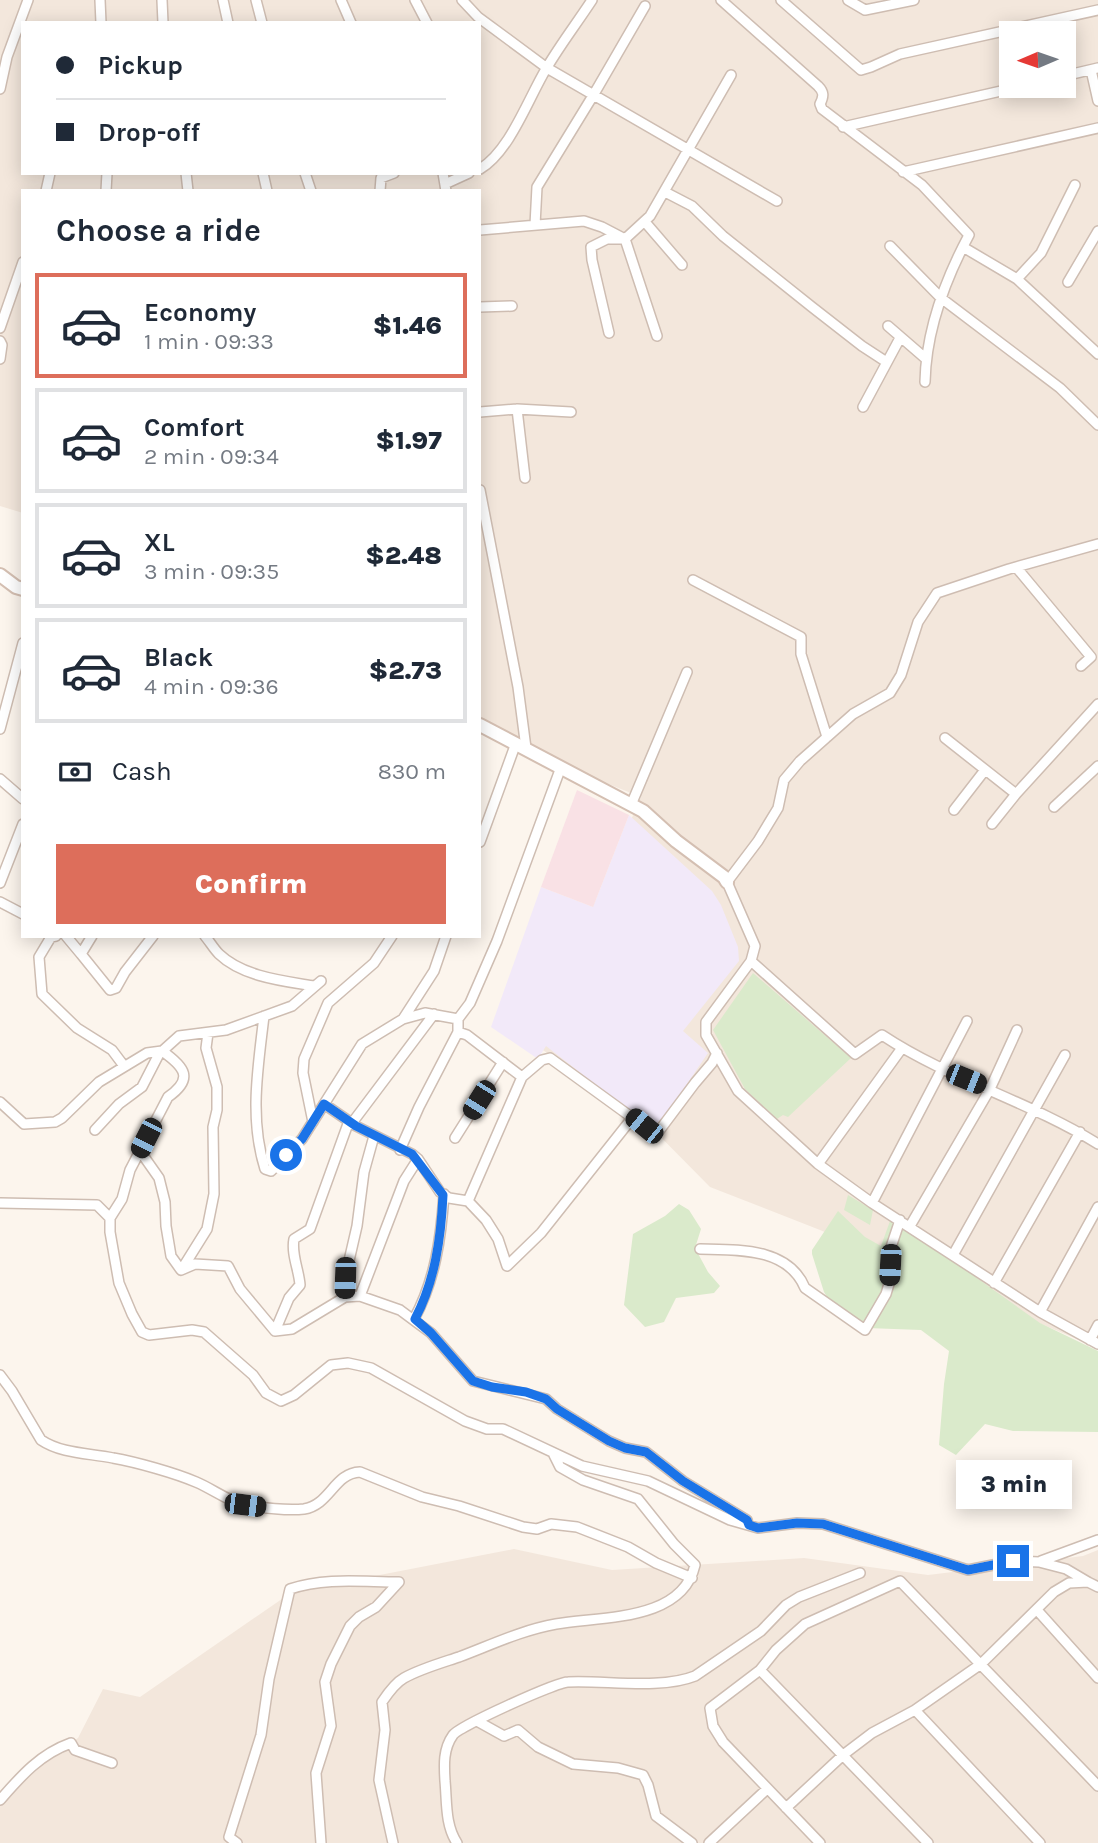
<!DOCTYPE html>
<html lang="en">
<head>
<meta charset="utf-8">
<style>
	body { margin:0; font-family:Karla,sans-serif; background:#f2f2f3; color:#1f2937; height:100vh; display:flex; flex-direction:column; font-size:26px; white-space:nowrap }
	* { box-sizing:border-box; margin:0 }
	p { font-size:23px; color:#747a83 }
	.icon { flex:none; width:38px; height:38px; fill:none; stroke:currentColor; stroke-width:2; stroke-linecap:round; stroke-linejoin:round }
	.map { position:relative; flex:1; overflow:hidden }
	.panel { position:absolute; left:21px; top:189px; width:460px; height:749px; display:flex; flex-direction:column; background:#fff; border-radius:0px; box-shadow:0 4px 18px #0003 }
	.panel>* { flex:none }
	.top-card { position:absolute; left:21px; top:21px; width:460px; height:154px; border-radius:0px; box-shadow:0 4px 18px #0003; display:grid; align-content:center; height:154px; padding:0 35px; background:#fff }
	.needle { width:46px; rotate:268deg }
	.fabs { position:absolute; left:999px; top:21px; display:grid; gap:14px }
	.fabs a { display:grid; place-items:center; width:77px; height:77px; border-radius:0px; background:#fff; box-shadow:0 4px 18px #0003; font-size:35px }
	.end { position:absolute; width:32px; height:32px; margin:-16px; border:9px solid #1a73e8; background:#fff; box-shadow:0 0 0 4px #fff }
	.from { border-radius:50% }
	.bubble { position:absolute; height:49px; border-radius:0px; background:#fff; box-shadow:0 4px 18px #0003; font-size:23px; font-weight:800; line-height:49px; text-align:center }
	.car { position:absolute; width:21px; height:42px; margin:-21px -10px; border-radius:9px; box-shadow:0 0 5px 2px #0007; background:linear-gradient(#222 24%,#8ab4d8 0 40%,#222 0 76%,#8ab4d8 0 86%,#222 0) }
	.top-card b { display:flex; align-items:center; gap:24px; height:66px; font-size:26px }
	.top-card b+b { border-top:2px solid #e0e1e3 }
	.top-card i { width:18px; height:18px; background:#1f2937 }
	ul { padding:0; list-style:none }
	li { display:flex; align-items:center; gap:21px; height:105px; margin:0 14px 10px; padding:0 21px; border:4px solid #e0e1e3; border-radius:0px }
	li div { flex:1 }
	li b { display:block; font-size:26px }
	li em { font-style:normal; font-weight:800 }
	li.current { border-color:#dd6e5b }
	li>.icon { width:63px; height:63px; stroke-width:1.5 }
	h2 { padding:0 35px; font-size:32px; line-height:84px }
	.pay { display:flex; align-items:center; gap:18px; height:77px; padding:0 35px; font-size:26px }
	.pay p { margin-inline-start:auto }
	.action { display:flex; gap:14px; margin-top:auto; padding:14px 35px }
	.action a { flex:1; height:80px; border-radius:0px; background:#dd6e5b; color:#fff; font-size:28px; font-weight:800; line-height:80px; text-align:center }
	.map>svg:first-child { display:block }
	.residential { fill:#f3e7dc; fill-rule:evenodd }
	.education { fill:#f2e9f9 }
	.medical { fill:#f9e1e5 }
	.green { fill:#daeacb }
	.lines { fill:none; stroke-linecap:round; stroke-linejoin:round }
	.street-casing { stroke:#cebdb2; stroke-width:12 }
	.secondary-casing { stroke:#d4bfb2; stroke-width:16 }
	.street { stroke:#fff; stroke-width:9 }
	.secondary { stroke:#fff; stroke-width:12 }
	.route { stroke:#1a73e8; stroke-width:9 }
</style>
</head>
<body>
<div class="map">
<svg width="1098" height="1843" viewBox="0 0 1098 1843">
	<rect width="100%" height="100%" fill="#fcf5ed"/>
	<path class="residential" d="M0 0H1098V1348L820 1230 710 1187 631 1107 538 1047 593 907 641 797 486 735 480 728V191H23V513L0 506ZM23 23H480V173H23ZM1012 33H1064V86H1012Z
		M514 1549 612 1570 804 1558 928 1575 1083 1556 1098 1550V1843H0V1791L78 1738 103 1689 140 1697 292 1592Z"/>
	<path class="education" d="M629 815 712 891 721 905 738 947 739 961 683 1031 708 1053 655 1131 546 1046 538 1059 491 1027 541 887 593 907Z"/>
	<path class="medical" d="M577 790 629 815 593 907 541 887Z"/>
	<path class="green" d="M753 973 851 1058 788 1117 783 1115 777 1119 745 1089 713 1030Z
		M848 1195 873 1210 870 1225 844 1210Z
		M679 1204 689 1210 701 1229 695 1248 708 1272 720 1286 714 1293 676 1298 664 1322 645 1327 624 1305 633 1234 665 1216Z
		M838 1211 865 1237 881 1246 890 1221 939 1251 1040 1323 1098 1351V1432L1013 1431 985 1424 956 1455 939 1445 944 1384 949 1351 921 1330 867 1328 832 1305 824 1292 812 1254V1250Z"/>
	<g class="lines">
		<g class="street-casing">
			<path id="street" d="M100 0 101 23
				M162 0 163 23
				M223 0 228 23
				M256 0 262 23
				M341 0 351 23
				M415 0 427 23
				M462 0 478 17 547 68 777 201
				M721 0 818 86C824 92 824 96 820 104L822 109 922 185 969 235C945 280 926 330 925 382
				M781 0 861 70 871 67 900 54 1098 10
				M848 0 865 10 914 0
				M1091 70 1098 101
				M1064 76 1098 68
				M0 89 7 57 28 0
				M843 127 1023 86
				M480 169C510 151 528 99 546 69 560 45 577 23 592 0
				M903 172 1098 128
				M186 173 188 191
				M263 173 267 191
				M305 173 311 191
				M443 173 446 191
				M445 184 469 173
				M46 191 50 173
				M106 191 107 173
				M380 191 381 178 394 173
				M665 192 692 206 723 236 812 307 862 346 885 361
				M645 222 682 265
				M535 225 537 187 594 94 645 6
				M480 230 584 221 602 227 625 239 657 336
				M890 246 941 298 1060 388 1098 425
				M963 247 1017 279 1098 354
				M1017 279 1041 253 1075 185
				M1068 282 1098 231
				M480 307 512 306
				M888 326 925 358
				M0 328 23 262
				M609 333 592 260 591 247 607 239H625L650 216 731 75
				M0 341 2 345 0 359
				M863 407 900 338
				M517 409 525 478
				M480 412 517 409 571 412
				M480 490 518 687 526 748
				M1098 544 1009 569 937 593 918 622 901 675 890 693 853 714 800 761 784 780 778 808 758 841 727 882 755 946 751 961 706 1022V1035L738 1091 818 1164 872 1203 1040 1312 1098 1344
				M1016 567 1091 657 1081 666
				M693 580 801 637V654L827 737
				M0 729 23 643
				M945 738 1016 794
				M0 779 23 799
				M631 805 687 672
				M1054 807 1098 766
				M954 810 985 770
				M992 824 1016 794 1098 704
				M480 842 516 743
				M0 883 23 824
				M0 902 23 914
				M56 936 51 937 39 957 42 994 77 1028 112 1050 124 1066
				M66 936 81 954 92 936
				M205 936C210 942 214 949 219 954 243 977 284 981 314 986
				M81 954 110 990 116 988 125 972 153 936
				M751 961 855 1054 882 1035C950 1080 1029 1101 1098 1144
				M264 1016C258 1068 249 1118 265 1169L271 1171 302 1139 362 1044 403 1019 425 1013 458 1019 470 1003 497 941 561 767
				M403 1019 434 971 446 936
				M458 1019V1032L467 1035 522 1077 542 1060 550 1058 656 1135 695 1083 712 1063 717 1053
				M0 1102 24 1124 55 1122 62 1118 99 1082 147 1053 162 1051C185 1067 194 1079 168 1097L130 1170 122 1199 110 1218V1232L119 1283 132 1314 142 1332 149 1335 192 1330 204 1332 253 1375 266 1393 281 1401 294 1395 331 1365 348 1363 371 1368 465 1421 487 1429H503L582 1466 648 1481 730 1520 758 1528 797 1523 823 1524 968 1570 1013 1561 1039 1562 1066 1569 1088 1582
				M324 1104 356 1126 412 1154 418 1159 440 1192 449 1198 468 1201 486 1220 498 1239 507 1266 541 1233 633 1117
				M313 1122 303 1073 304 1059 328 1003 374 963 392 936
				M352 1123 434 1014
				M95 1130 119 1104 142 1087 159 1054 179 1036 226 1030 292 1006 321 981
				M455 1138 503 1062
				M400 1150 419 1107 458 1032
				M140 1151 159 1178 165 1202 166 1226 171 1256 181 1270 195 1264 228 1266 240 1289 275 1331 292 1329 345 1297 360 1296 400 1310 431 1333 473 1381 546 1399 557 1409 609 1441 625 1448 646 1452 683 1481 747 1520 748 1524
				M818 1164 902 1048
				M468 1201 522 1077
				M0 1203 97 1205 110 1218
				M872 1203 967 1021
				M910 1226 990 1089 1017 1030
				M700 1249C737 1250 788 1247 805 1288L865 1330 886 1294 889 1284 891 1247 900 1220
				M953 1255 1065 1055
				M182 1269 207 1229 214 1194 213 1127 217 1110V1087L206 1048 208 1033
				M994 1283 1080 1132
				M360 1296 404 1181 418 1159
				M345 1297V1278L357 1226 364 1172 374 1136
				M1040 1312 1098 1207
				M414 1319C435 1281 441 1238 444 1194
				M275 1331 289 1298 300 1285C299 1270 291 1254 294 1239L310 1229 349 1121
				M1090 1340 1098 1325
				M0 1375 12 1391 41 1440C62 1454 89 1453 113 1458 136 1462 175 1473 196 1482 213 1489 227 1501 245 1505 264 1508 285 1511 304 1509 330 1505 334 1473 360 1472L422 1497 459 1506 523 1527 537 1529 551 1524 577 1527 628 1547 656 1563 692 1578
				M1041 1561 1098 1540
				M1037 1610 1098 1678
				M760 1670 928 1843
				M915 1710 1040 1843
				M477 1721 504 1736 518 1730 538 1747 573 1764 618 1768 643 1775 648 1785 656 1816 692 1843
				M0 1800C21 1776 40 1754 71 1743L75 1750 112 1763
				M786 1808 843 1755 872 1733 915 1710 981 1664 1054 1592 1069 1583 1088 1582 1098 1587
				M237 1843 229 1837 261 1735 269 1679 290 1589C325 1577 363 1582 399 1582
				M321 1843 316 1773 331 1726 325 1682 331 1664 350 1626 359 1617 376 1607 399 1582
				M393 1843 379 1780 385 1730 382 1702C388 1693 395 1683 404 1678 420 1669 441 1663 459 1657 491 1645 522 1630 556 1624 601 1616 682 1622 695 1565L674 1544 638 1499 583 1480 560 1467 554 1455
				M457 1843C445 1825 447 1802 445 1781 444 1765 443 1749 453 1735 459 1726 557 1682 568 1682 605 1680 660 1690 695 1676L761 1631 786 1605 799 1597 860 1573
				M709 1843 767 1789
				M820 1843 723 1742 713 1726 710 1708 760 1670 776 1650 805 1624 900 1581 1098 1786"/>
		</g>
		<g class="secondary-casing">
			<path id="secondary" d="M0 575 16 587 23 589
				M480 725 643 811 676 841 724 877 727 882"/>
		</g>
		<use href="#street" class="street"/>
		<use href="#secondary" class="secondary"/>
	</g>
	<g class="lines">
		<path class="route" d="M286 1155 302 1139 324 1104 356 1126 412 1154 443 1195C441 1238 435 1281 415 1319L431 1333 473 1381 492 1387 526 1392 546 1399 557 1409 609 1441 625 1448 646 1452 683 1481 747 1520 749 1525 758 1528 797 1523 823 1524 968 1570 1013 1561"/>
	</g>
</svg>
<div class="fabs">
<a><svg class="needle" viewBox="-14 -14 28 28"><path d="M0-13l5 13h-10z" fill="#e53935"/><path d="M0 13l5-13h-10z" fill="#747a83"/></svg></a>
</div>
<i class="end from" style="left:286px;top:1155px"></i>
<i class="end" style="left:1013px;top:1561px"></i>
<div class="bubble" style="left:956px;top:1460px;width:116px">3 min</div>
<i class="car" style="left:966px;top:1079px;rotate:112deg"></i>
<i class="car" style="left:479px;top:1100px;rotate:212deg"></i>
<i class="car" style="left:644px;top:1126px;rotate:309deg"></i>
<i class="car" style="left:146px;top:1138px;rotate:207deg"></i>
<i class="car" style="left:890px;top:1265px;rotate:183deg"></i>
<i class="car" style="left:345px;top:1278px;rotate:182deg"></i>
<i class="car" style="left:245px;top:1505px;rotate:97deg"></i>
<div class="top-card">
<b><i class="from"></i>Pickup</b>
<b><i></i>Drop-off</b>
</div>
<section class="panel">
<h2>Choose a ride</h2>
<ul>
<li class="current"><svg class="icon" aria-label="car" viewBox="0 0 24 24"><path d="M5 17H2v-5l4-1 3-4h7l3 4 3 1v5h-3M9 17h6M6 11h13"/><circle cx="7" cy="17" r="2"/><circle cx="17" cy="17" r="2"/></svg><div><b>Economy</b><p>1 min · 09:33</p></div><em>$1.46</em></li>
<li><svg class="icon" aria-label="car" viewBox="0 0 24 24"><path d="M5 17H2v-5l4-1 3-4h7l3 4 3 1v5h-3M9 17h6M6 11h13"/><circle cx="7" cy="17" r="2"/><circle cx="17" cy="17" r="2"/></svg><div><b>Comfort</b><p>2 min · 09:34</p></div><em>$1.97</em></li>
<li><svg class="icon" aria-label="car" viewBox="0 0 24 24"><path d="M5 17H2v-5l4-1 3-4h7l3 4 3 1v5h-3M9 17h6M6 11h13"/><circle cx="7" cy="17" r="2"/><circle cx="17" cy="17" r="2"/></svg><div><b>XL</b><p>3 min · 09:35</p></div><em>$2.48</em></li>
<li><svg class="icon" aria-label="car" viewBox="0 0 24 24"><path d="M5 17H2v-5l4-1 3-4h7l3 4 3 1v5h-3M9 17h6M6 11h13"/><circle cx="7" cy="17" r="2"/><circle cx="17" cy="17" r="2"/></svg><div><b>Black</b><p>4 min · 09:36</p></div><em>$2.73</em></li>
</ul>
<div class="pay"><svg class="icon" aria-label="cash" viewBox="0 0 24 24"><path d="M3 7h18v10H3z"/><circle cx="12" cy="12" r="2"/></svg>Cash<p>830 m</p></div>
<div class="action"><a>Confirm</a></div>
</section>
</div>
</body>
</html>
